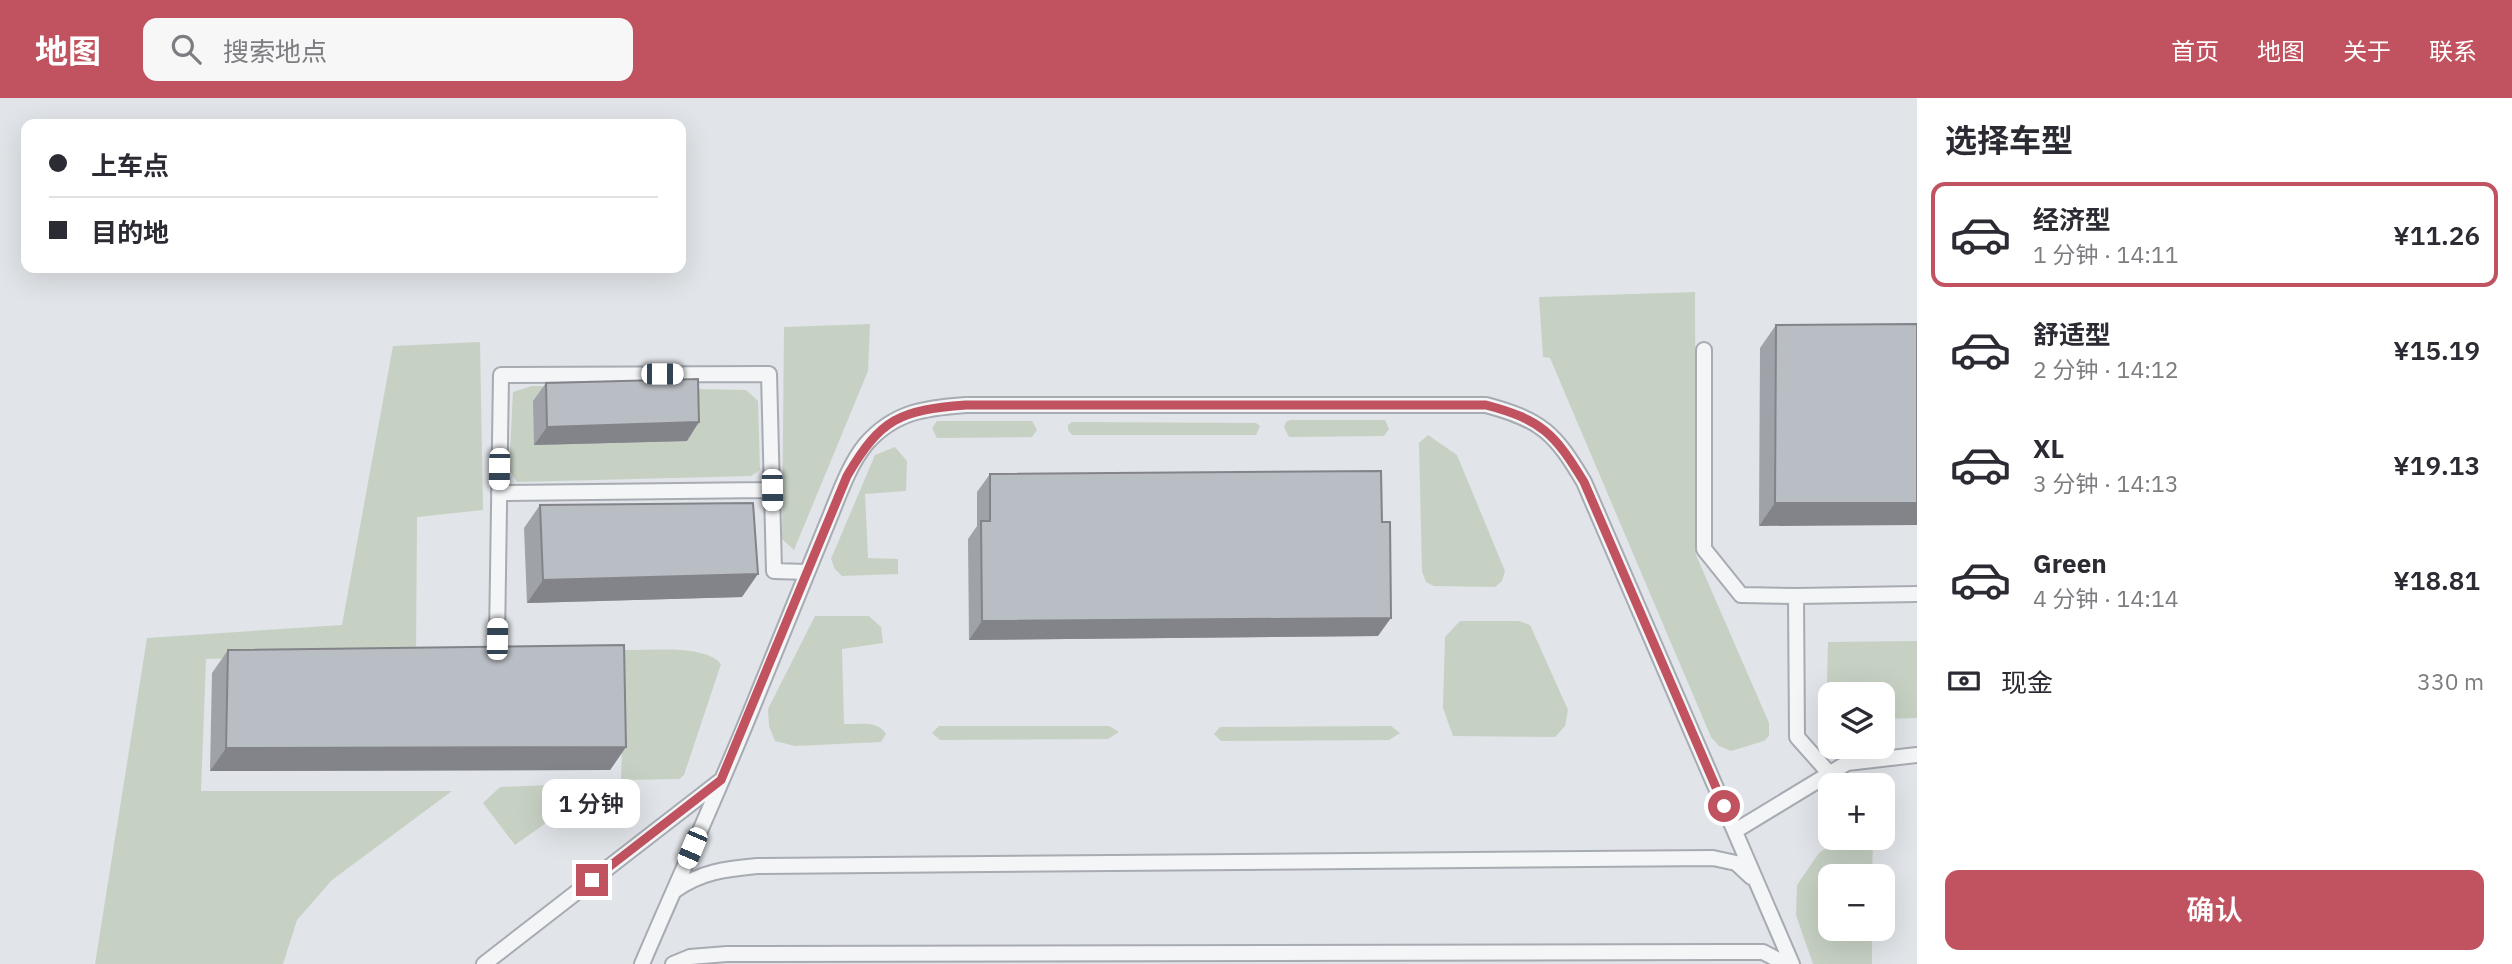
<!DOCTYPE html>
<html lang="zh">
<head>
<meta charset="utf-8">
<style>
	body { margin:0; font-family:"IBM Plex Sans","Noto Sans SC",sans-serif; background:#f7f7f7; color:#2b2b33; height:100vh; display:flex; flex-direction:column; font-size:26px; white-space:nowrap }
	* { box-sizing:border-box; margin:0 }
	p { font-size:23px; color:#7c7c81 }
	.icon { flex:none; width:38px; height:38px; fill:none; stroke:currentColor; stroke-width:2; stroke-linecap:round; stroke-linejoin:round }
	.map { position:relative; flex:1; overflow:hidden }
	.details { display:flex; flex-direction:column; background:#fff; width:595px }
	.details>* { flex:none }
	.guide { position:absolute; left:21px; top:21px; width:665px; height:154px; border-radius:14px; box-shadow:0 7px 28px #0002; display:grid; align-content:center; height:154px; padding:0 28px; background:#fff }
	.buttons { position:absolute; left:1818px; top:584px; display:grid; gap:14px }
	.buttons a { display:grid; place-items:center; width:77px; height:77px; border-radius:14px; background:#fff; box-shadow:0 7px 28px #0002; font-size:35px }
	.end { position:absolute; width:32px; height:32px; margin:-16px; border:9px solid #c0535f; background:#fff; box-shadow:0 0 0 4px #fff }
	.from { border-radius:50% }
	.bubble { position:absolute; height:49px; border-radius:14px; background:#fff; box-shadow:0 7px 28px #0002; font-size:23px; font-weight:600; line-height:49px; text-align:center }
	.car { position:absolute; width:21px; height:42px; margin:-21px -10px; border-radius:9px; box-shadow:0 0 5px 2px #0007; background:linear-gradient(#fff 24%,#345 0 40%,#fff 0 76%,#345 0 86%,#fff 0) }
	.guide b { display:flex; align-items:center; gap:24px; height:66px; font-size:26px }
	.guide b+b { border-top:2px solid #e1e1e2 }
	.guide i { width:18px; height:18px; background:#2b2b33 }
	ul { padding:0; list-style:none }
	li { display:flex; align-items:center; gap:21px; height:105px; margin:0 14px 10px; padding:0 14px; border:4px solid transparent; border-radius:14px }
	li div { flex:1 }
	li b { display:block; font-size:26px }
	li em { font-style:normal; font-weight:600 }
	li.active { border-color:#c0535f }
	li>.icon { width:63px; height:63px; stroke-width:1.5 }
	h2 { padding:0 28px; font-size:32px; line-height:84px }
	.pay { display:flex; align-items:center; gap:18px; height:77px; padding:0 28px; font-size:26px }
	.pay p { margin-inline-start:auto }
	.button { display:flex; gap:14px; margin-top:auto; padding:14px 28px }
	.button a { flex:1; height:80px; border-radius:14px; background:#c0535f; color:#fff; font-size:28px; font-weight:600; line-height:80px; text-align:center }
	header { display:flex; align-items:center; gap:42px; box-sizing:border-box; height:98px; padding:0 35px; background:#c0535f; color:#fff }
	header strong { font-size:33px }
	nav { display:flex; gap:38px; margin-inline-start:auto; font-size:24px }
	.search { width:490px; height:63px; background:#f7f7f7; display:flex; align-items:center; gap:18px; box-sizing:border-box; padding:0 24px; border-radius:14px; color:#7c7c81; font-size:26px }
	main { display:flex; flex:1; min-height:0 }
	.map>svg:first-child { display:block }
	.green { fill:#c6d1c3 }
	.lines { fill:none; stroke-linecap:round; stroke-linejoin:round }
	.service-casing { stroke:#a7abb2; stroke-width:18 }
	.service { stroke:#f3f5f7; stroke-width:14 }
	.wall { fill:#9fa3a9 }
	.shaded-wall { fill:#828489 }
	.building { fill:#b9bdc4; stroke:#828489; stroke-width:2 }
	.route { stroke:#c0535f; stroke-width:9 }
</style>
</head>
<body>
<header>
<strong>地图</strong>
<div class="search"><svg class="icon" aria-label="search" viewBox="0 0 24 24"><circle cx="10" cy="10" r="6"/><path d="M15 15l6 6"/></svg>搜索地点</div>
<nav><a>首页</a><a>地图</a><a>关于</a><a>联系</a></nav>
</header>
<main>
<div class="map">
<svg width="1917" height="866" viewBox="0 0 1917 866">
	<rect width="100%" height="100%" fill="#e1e4e8"/>
	<path class="green" d="M1695 194 1696 457 1769 625V638L1764 643 1731 653 1719 648 1711 639 1550 260 1543 259 1539 199Z
		M870 226 868 273 794 452 782 441 784 229Z
		M480 244 483 412 417 419 416 555 206 561 201 693H452L332 782 297 822 283 866H95L147 540 342 527 393 248Z
		M532 288 746 292 758 303 760 372 751 378 517 384 509 372 513 294Z
		M1290 322H1385L1389 331 1384 338 1289 339 1284 329 1286 324Z
		M937 323H1032L1037 332 1032 339 937 340 932 330Z
		M1072 324 1256 325 1260 328 1256 337H1072L1068 332V327Z
		M1428 337 1457 357 1505 473 1502 483 1495 489 1434 488 1426 484 1422 473 1419 345Z
		M895 349 907 363 906 393 865 396 868 460 898 461V476L842 478 835 471 831 461 875 357Z
		M815 518H869L881 529 883 545 842 551 844 626C859 627 877 621 886 636L881 644 795 648 775 643 769 628 768 611Z
		M1460 523H1519L1530 527 1568 612 1565 628 1555 639 1453 638 1443 610 1445 539Z
		M1917 543V620L1883 621V597H1830V622H1826L1828 544Z
		M625 552C650 553 704 546 721 566L684 677 679 681 621 682Z
		M939 628H1109L1119 634 1108 641 940 642 932 635Z
		M1391 628 1400 635 1389 642 1221 643 1214 636 1220 629Z
		M602 685 515 747 483 705 500 689Z
		M1844 740H1873L1872 779H1830V831H1872V866H1813L1796 817 1797 787 1819 755Z"/>
	<g class="lines">
		<g class="service-casing">
			<path id="service" d="M1704 252V451L1741 497 1796 498
				M499 395 772 392
				M497 541 501 277 769 276 774 473 807 474
				M1829 675 1797 639 1796 498 1917 496
				M1735 733 1847 665 1917 657
				M674 793C700 774 725 771 757 768L1713 760 1736 765 1751 779
				M484 866 720 683
				M642 866C680 777 721 688 757 598 780 541 803 484 827 426 838 400 848 368 866 346 895 313 926 310 966 307H1486C1542 322 1555 335 1584 384L1792 866
				M673 866 690 859 727 856 1726 854H1763L1786 866"/>
		</g>
		<use href="#service" class="service"/>
	</g>
	<path class="wall" d="M1917 226 1759 428 1760 250 1776 227Z
		M546 285 687 343 534 347 533 303Z
		M990 376 1378 538 969 542 968 441 977 428V394Z
		M540 407 742 499 527 505 524 430Z
		M228 552 626 649 610 672 210 673 212 575Z"/>
	<path class="shaded-wall" d="M699 324 687 343 534 347 547 329Z
		M1775 405H1917V427L1759 428Z
		M758 476 742 499 527 505 543 482Z
		M1391 520 1378 538 969 542 982 523Z
		M626 649 610 672 210 673 226 650Z"/>
	<path class="building" d="M1917 226V405H1775L1776 227Z
		M698 281 699 324 547 329 546 285Z
		M1381 373 1382 424H1390L1391 520 982 523 981 423H990V376Z
		M753 405 758 476 543 482 540 407Z
		M624 547 626 649 226 650 228 552Z"/>
	<g class="lines">
		<path class="route" d="M592 782 721 682 847 378C881 320 900 312 966 307H1486C1542 322 1554 335 1584 384L1724 708"/>
	</g>
</svg>
<div class="buttons">
<a><svg class="icon" aria-label="layers" viewBox="0 0 24 24"><path d="M12 4l9 5-9 5-9-5zM3 14l9 5 9-5"/></svg></a>
<a>+</a>
<a>−</a>
</div>
<i class="end from" style="left:1724px;top:708px"></i>
<i class="end" style="left:592px;top:782px"></i>
<div class="bubble" style="left:542px;top:681px;width:98px">1 分钟</div>
<i class="car" style="left:662px;top:276px;rotate:90deg"></i>
<i class="car" style="left:499px;top:371px;rotate:181deg"></i>
<i class="car" style="left:772px;top:392px;rotate:179deg"></i>
<i class="car" style="left:497px;top:541px;rotate:1deg"></i>
<i class="car" style="left:692px;top:750px;rotate:203deg"></i>
<div class="guide">
<b><i class="from"></i>上车点</b>
<b><i></i>目的地</b>
</div>
</div>
<section class="details">
<h2>选择车型</h2>
<ul>
<li class="active"><svg class="icon" aria-label="car" viewBox="0 0 24 24"><path d="M5 17H2v-5l4-1 3-4h7l3 4 3 1v5h-3M9 17h6M6 11h13"/><circle cx="7" cy="17" r="2"/><circle cx="17" cy="17" r="2"/></svg><div><b>经济型</b><p>1 分钟 · 14:11</p></div><em>¥11.26</em></li>
<li><svg class="icon" aria-label="car" viewBox="0 0 24 24"><path d="M5 17H2v-5l4-1 3-4h7l3 4 3 1v5h-3M9 17h6M6 11h13"/><circle cx="7" cy="17" r="2"/><circle cx="17" cy="17" r="2"/></svg><div><b>舒适型</b><p>2 分钟 · 14:12</p></div><em>¥15.19</em></li>
<li><svg class="icon" aria-label="car" viewBox="0 0 24 24"><path d="M5 17H2v-5l4-1 3-4h7l3 4 3 1v5h-3M9 17h6M6 11h13"/><circle cx="7" cy="17" r="2"/><circle cx="17" cy="17" r="2"/></svg><div><b>XL</b><p>3 分钟 · 14:13</p></div><em>¥19.13</em></li>
<li><svg class="icon" aria-label="car" viewBox="0 0 24 24"><path d="M5 17H2v-5l4-1 3-4h7l3 4 3 1v5h-3M9 17h6M6 11h13"/><circle cx="7" cy="17" r="2"/><circle cx="17" cy="17" r="2"/></svg><div><b>Green</b><p>4 分钟 · 14:14</p></div><em>¥18.81</em></li>
</ul>
<div class="pay"><svg class="icon" aria-label="cash" viewBox="0 0 24 24"><path d="M3 7h18v10H3z"/><circle cx="12" cy="12" r="2"/></svg>现金<p>330 m</p></div>
<div class="button"><a>确认</a></div>
</section>
</main>
</body>
</html>
